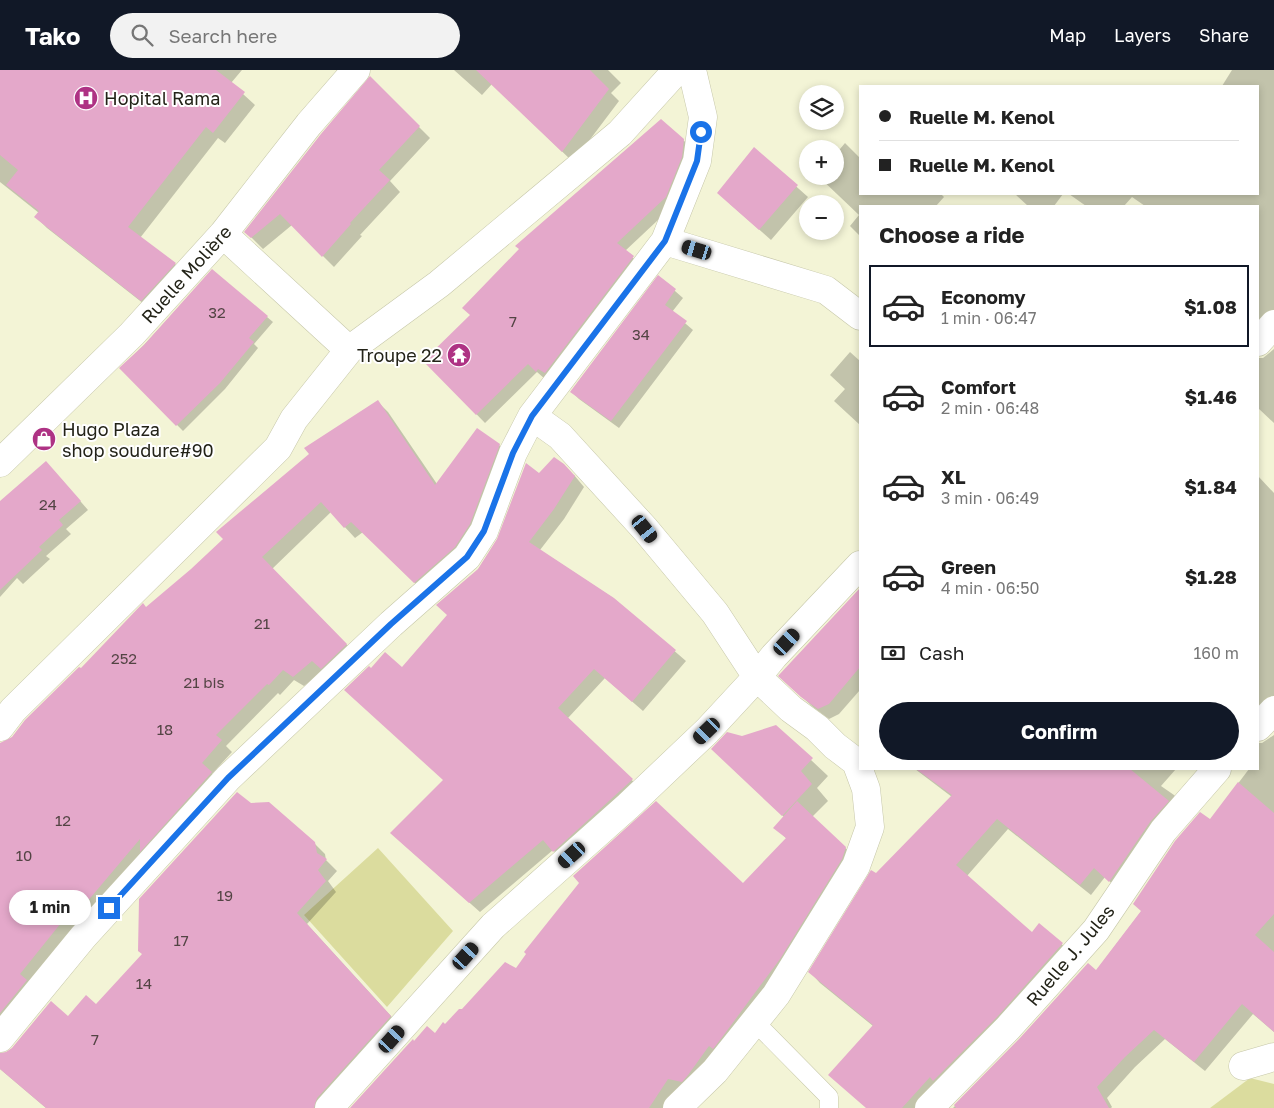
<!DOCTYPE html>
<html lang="en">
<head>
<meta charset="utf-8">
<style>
	body { margin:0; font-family:"Golos Text",sans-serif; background:#f2f2f2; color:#222; height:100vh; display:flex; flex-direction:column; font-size:19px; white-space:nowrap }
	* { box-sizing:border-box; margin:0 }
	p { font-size:16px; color:#767676 }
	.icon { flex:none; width:28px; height:28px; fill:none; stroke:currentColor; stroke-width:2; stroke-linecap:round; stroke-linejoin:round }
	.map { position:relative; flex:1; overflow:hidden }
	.side { position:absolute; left:859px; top:135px; width:400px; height:565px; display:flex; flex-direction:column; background:#fff; border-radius:0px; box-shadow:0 2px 8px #0003 }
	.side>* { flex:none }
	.banner { position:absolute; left:859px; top:15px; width:400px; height:110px; border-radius:0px; box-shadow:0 2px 8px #0003; display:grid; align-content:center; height:110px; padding:0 20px; background:#fff }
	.buttons { position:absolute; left:799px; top:15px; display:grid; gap:10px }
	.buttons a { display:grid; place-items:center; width:45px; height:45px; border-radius:50%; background:#fff; box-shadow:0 2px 8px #0003; font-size:25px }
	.end { position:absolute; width:22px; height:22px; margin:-11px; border:6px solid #1a73e8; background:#fff; box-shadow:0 0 0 2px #fff }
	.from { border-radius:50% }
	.bubble { position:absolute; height:35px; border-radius:18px; background:#fff; box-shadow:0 2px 8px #0003; font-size:16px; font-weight:700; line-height:35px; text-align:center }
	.car { position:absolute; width:15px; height:30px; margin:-15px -8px; border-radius:6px; box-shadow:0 0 4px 1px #0007; background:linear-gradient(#222 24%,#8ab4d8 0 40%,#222 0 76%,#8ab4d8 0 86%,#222 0) }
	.banner b { display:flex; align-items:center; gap:18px; height:48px; font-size:19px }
	.banner b+b { border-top:1px solid #e0e0e0 }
	.banner i { width:12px; height:12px; background:#222 }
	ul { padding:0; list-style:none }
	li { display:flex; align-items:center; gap:15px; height:82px; margin:0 10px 8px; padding:0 10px; border:2px solid transparent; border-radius:0px }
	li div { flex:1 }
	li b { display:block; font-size:19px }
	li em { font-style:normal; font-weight:700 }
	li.active { border-color:#111827 }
	li>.icon { width:45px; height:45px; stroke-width:1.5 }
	h2 { padding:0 20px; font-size:22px; line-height:60px }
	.pay { display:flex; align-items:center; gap:12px; height:55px; padding:0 20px; font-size:19px }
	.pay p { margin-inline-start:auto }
	.cta { display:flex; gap:10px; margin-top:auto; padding:10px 20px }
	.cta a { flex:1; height:58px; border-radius:30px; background:#111827; color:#fff; font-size:20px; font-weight:700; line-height:58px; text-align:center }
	header { display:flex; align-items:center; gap:30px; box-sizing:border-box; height:70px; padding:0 25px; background:#111827; color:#fff }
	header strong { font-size:24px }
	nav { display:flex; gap:28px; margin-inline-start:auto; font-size:18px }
	.search { width:350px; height:45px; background:#f2f2f2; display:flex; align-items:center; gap:12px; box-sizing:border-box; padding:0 18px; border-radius:28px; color:#767676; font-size:19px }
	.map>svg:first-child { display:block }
	.green { fill:#dbdc9e }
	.shadow { fill:#0003 }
	.building { fill:#e4a8ca }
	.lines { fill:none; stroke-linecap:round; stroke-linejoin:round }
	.service-casing { stroke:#c6c7a9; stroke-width:19 }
	.minor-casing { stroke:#c6c7a9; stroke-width:29 }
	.service { stroke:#fff; stroke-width:18 }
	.minor { stroke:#fff; stroke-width:28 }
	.route { stroke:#1a73e8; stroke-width:6 }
	.labels { text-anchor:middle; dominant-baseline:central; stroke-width:4; stroke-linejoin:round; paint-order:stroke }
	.number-label { font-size:15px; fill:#534444 }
	.poi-label { font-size:18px; fill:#232318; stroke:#fff; text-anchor:start }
	.street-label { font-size:18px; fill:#232318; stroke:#fff }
</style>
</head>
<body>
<header>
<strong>Tako</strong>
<div class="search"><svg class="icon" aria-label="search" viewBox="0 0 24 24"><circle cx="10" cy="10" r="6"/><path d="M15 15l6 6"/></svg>Search here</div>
<nav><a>Map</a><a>Layers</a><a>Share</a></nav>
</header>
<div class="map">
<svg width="1274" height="1038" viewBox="0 0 1274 1038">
	<rect width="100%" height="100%" fill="#f3f4d6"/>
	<path class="green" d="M378 778 453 861 387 937 304 845Z
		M1250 1008 1274 1014V1038H1210Z"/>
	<path class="shadow" d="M0 0H242L231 13 255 35 225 73 218 68 140 168 175 194 186 205 153 241 47 158 36 147 39 143 0 112Z
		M454 0H608L621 13 611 23 619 31 573 92 492 14 482 25Z
		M1232 0H1274V253L1258 271V136H1145L1132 127 1124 136H1086L1069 124H1258V16H1222Z
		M370 8 430 68 390 111 400 122 360 165 362 166 334 197 292 155 263 179 246 162Z
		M683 70 692 78 674 135 625 181 641 195 545 309 537 302 485 353 425 291Z
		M845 73 860 88V124H941L944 127 936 136H860V166L850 156 859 145 818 106H835V85Z
		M754 79 808 127 771 170 730 134Z
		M1015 124H1063L1054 136H1028Z
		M212 201 273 252 254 274 258 278 225 319 183 361 121 298 144 275Z
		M659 207 683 228 672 242 693 260 619 358 579 329 572 322Z
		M1274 279V353L1258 338V288H1263Z
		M850 282 860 291V355L834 331 845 319 830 305Z
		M378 332 388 342 437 414 499 375 510 386 480 465 425 523 363 462 355 468 331 442 272 499 357 585 323 601 304 616 294 610 280 625 278 623 226 676 232 682 212 704 222 713 0 967V689L81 599 146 538 192 500Z
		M54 401 88 440 66 459 71 464 46 486 50 489 23 514 17 508 0 527V433Z
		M539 405H574L584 417 564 449 540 480 613 528 686 591 643 641 605 608 568 648 642 720 564 791 553 780 480 842 402 773 444 711 402 599 449 545Z
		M1258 406 1274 423V639L1258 656Z
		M860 520V620L839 644 829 649 813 637 790 616Z
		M776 657 828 706 817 718 828 731 812 747 856 788 852 800 676 1038H352L414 972 435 965 463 940 516 900 743 815 787 769 775 757 784 747 729 695 742 667Z
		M1274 665V962L1253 944 1205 1001 1165 969 1135 997 1107 1028 1112 1037 1111 1038H953L1021 969 1096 901 1249 699H1258V673H1262Z
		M915 699H1176L1161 716 1174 725 1184 735 1121 822 1105 807 1091 825 1008 759 967 806 1032 863 1039 855 1073 884 928 1038H866L873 956 820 913 810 902 876 805 952 727Z
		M250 734 314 773 325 784 326 790 337 801 328 811 336 822 307 854 401 957 328 1038H46L0 999V984H6L68 947 96 936 144 884Z"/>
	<path class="building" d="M0 0H216L245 22 213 63 206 57 128 157 176 193 141 231 34 147 39 141 6 115 18 100 0 85Z
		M476 0H590L609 19 562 82Z
		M370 6 420 56 379 100 390 110 350 153 351 154 322 187 280 144 251 168 244 162 321 64Z
		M661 49 684 69 682 87 666 127 617 173 634 186 545 303 538 299 536 302 528 294 476 345 423 291 470 245 462 238 519 179 515 176Z
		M754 77 798 115 759 160 717 123Z
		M212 199 268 246 249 268 254 272 220 313 176 356 119 298 144 275Z
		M658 205 676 219 665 235 687 251 611 351 570 322Z
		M378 330 435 415 477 358 500 374 470 454 455 477 414 513 351 452 344 458 321 432 262 487 347 574 321 599 312 591 293 607 283 600 269 615 267 614 216 665 222 670 202 693 212 702 140 782V769L70 852 65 848 20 904 27 910 0 943V673L12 667 25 650 79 597 81 598 143 533 146 537 191 499 223 469 216 462 309 384 304 378Z
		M554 387 564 394 575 406 554 439 529 472 614 528 676 580 632 632 594 599 558 638 633 709 553 782 543 770 469 833 390 763 443 710 344 620 369 596 371 598 385 582 402 597 447 545 436 535 478 499 497 469 526 393 539 403Z
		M46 391 81 431 59 450 63 455 39 477 42 480 0 520V431Z
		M860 518V597L829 634 818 639 801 627 778 606Z
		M776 655 813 688 801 701 812 714 782 746 711 679 727 662 742 666Z
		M916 699H1130L1169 731 1150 752 1109 812 1094 798 1080 815 997 749 956 795 1032 862 1039 853 1063 873 997 947 933 1011 930 1007 902 1038H866L828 1005 873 955 808 902 871 800 876 803 952 725Z
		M1238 712 1274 743V844L1255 865 1274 882V962L1242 934 1194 992 1154 960 1125 987 1097 1017 1109 1038H956L954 1035 1020 968 1088 893 1096 900 1141 841 1133 834 1175 771 1200 742 1210 749Z
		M237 722 251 733 269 732 315 772 317 783 327 789 318 800 326 811 297 843 391 946 317 1028 314 1038H46L0 999V983L6 982 12 978 51 931 68 946 86 925 96 934 142 884 138 881 139 829Z
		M656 731 743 813 786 768 773 758 797 731 846 777 842 789 780 889 723 966 713 979 709 976 688 1005 682 1012 668 1009 649 1038H350L413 969 414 971 427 956 435 963 443 952 445 954 459 939H462L505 892 516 898 526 884 524 882 579 813 573 806Z"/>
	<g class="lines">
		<g class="service-casing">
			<path id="service" d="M755 952 829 1027V1038"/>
		</g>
		<g class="minor-casing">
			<path id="minor" d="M223 164 349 280 439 214 620 63 677 0
				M665 171 826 220 860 246
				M1258 272 1274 254
				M532 346 560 366 645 459 715 543 757 607 791 639 817 658 835 676 856 692 866 719 870 757 856 796 776 925 715 1001 677 1038
				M0 393 132 264 223 164 309 54 356 0
				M0 657 13 640 278 378 294 349 349 280
				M1258 657 1274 640
				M0 968 83 867 228 708 391 554 467 487 484 461 513 383 532 346 665 171 697 91 703 47 692 0
				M1243 996 1274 987
				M329 1038 493 856 628 736 707 661 757 607 774 586 860 495
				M929 1038 1008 958 1096 860 1163 761 1217 699"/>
		</g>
		<use href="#service" class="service"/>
		<use href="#minor" class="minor"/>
	</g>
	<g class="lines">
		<path class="route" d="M109 838 228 708 391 554 467 487 484 461 513 383 532 346 665 171 697 91 701 62"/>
	</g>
	<defs>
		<g id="hospital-disc" transform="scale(1.25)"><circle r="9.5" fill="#ae3284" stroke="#fff"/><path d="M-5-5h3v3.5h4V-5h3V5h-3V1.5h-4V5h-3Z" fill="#fff"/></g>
		<g id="temple-disc" transform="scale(1.25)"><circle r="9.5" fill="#ae3284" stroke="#fff"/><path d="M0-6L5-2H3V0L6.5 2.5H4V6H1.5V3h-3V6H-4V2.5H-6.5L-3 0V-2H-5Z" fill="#fff"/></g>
		<g id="shop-disc" transform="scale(1.25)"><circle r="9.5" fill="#ae3284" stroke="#fff"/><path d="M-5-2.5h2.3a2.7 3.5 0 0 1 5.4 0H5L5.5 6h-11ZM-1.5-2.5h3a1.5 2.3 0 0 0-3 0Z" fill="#fff"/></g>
	</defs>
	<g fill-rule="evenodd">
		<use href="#hospital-disc" x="86" y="28"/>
		<use href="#temple-disc" x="459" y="285"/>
		<use href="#shop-disc" x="44" y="369"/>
	</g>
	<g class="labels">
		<g class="number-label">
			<text x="217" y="242">32</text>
			<text x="513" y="251">7</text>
			<text x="641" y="264">34</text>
			<text x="48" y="434">24</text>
			<text x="262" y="553">21</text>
			<text x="124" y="588">252</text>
			<text x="204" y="612">21 bis</text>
			<text x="165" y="659">18</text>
			<text x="63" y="750">12</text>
			<text x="24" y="785">10</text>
			<text x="225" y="825">19</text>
			<text x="181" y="870">17</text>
			<text x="144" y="913">14</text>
			<text x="95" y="969">7</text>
		</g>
		<g class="poi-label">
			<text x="104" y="28">Hopital Rama</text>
			<text x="442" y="285" text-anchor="end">Troupe 22</text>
			<text x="62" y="359">Hugo Plaza<tspan x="62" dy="21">shop soudure#90</tspan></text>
		</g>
		<g class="street-label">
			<text transform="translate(186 204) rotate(-48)">Ruelle Molière</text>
			<text transform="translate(1070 885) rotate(-50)">Ruelle J. Jules</text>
		</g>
	</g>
</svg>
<div class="buttons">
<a><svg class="icon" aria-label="layers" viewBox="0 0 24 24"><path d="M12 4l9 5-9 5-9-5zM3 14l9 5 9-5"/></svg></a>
<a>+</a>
<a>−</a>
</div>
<i class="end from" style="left:701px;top:62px"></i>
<i class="end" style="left:109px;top:838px"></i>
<div class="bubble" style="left:9px;top:820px;width:82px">1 min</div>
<i class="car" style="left:697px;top:180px;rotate:287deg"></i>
<i class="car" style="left:645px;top:459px;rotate:141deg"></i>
<i class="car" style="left:787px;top:572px;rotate:43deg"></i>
<i class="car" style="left:707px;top:661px;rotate:226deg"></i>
<i class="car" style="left:572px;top:785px;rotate:228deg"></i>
<i class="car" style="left:466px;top:886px;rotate:42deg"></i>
<i class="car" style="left:392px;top:969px;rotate:42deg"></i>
<div class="banner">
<b><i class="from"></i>Ruelle M. Kenol</b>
<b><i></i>Ruelle M. Kenol</b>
</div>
<section class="side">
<h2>Choose a ride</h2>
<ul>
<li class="active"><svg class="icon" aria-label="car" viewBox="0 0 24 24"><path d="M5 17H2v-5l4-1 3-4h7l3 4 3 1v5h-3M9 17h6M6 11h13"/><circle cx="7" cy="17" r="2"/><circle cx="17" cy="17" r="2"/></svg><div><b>Economy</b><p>1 min · 06:47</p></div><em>$1.08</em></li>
<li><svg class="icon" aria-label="car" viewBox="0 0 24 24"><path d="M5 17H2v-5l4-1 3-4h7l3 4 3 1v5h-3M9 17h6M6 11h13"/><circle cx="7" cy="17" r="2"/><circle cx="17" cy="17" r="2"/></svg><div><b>Comfort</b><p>2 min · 06:48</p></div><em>$1.46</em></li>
<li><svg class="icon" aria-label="car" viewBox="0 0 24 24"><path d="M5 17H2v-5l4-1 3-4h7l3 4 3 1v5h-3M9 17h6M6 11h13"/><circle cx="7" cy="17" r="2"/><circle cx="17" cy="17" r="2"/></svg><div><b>XL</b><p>3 min · 06:49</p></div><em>$1.84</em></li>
<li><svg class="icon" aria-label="car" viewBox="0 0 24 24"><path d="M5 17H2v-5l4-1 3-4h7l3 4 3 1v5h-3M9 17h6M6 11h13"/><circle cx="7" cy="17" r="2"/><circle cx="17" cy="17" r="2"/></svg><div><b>Green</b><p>4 min · 06:50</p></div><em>$1.28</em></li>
</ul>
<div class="pay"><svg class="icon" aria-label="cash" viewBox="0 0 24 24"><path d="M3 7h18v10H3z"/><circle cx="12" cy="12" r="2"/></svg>Cash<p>160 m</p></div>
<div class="cta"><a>Confirm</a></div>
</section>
</div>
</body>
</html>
